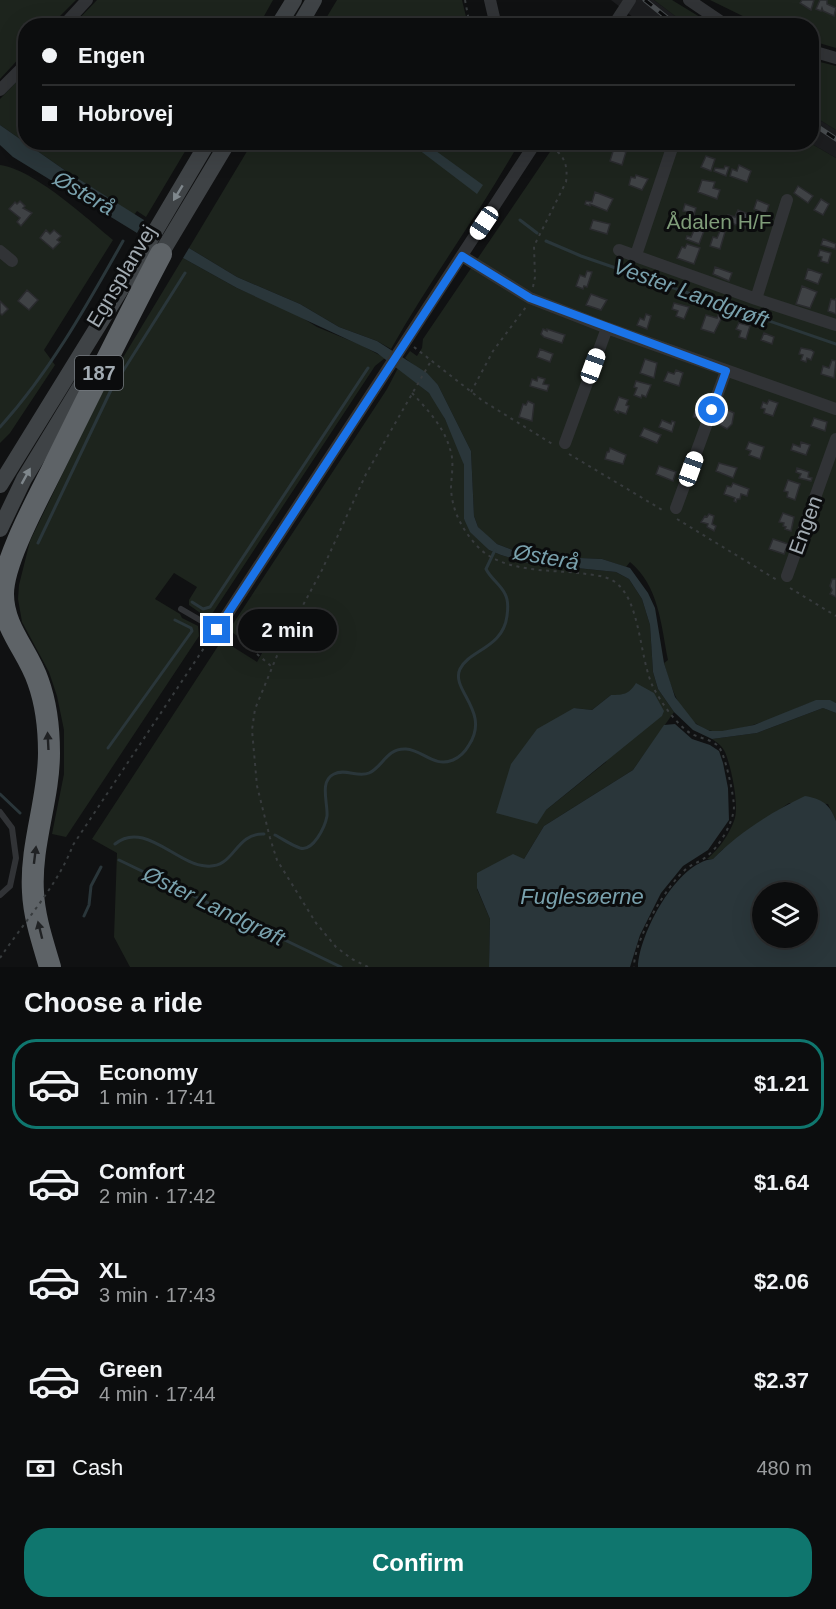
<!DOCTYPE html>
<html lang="en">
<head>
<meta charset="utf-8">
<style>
	body { margin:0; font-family:Helvetica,sans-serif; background:#151617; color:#f1f3f6; height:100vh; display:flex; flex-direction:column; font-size:22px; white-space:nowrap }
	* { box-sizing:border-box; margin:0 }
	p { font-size:20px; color:#9a9c9e }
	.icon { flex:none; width:33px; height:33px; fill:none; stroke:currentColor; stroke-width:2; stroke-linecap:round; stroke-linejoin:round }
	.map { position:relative; height:967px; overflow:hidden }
	.drawer { display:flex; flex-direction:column; background:#0c0d0e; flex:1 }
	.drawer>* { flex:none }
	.hud { position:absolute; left:18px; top:18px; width:801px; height:132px; border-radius:24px; box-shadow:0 6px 24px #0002,0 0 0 2px #2c2d2e; display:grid; align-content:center; height:132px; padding:0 24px; background:#0c0d0e }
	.fabs { position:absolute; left:752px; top:882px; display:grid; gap:12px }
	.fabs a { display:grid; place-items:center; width:66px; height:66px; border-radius:50%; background:#0c0d0e; box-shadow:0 6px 24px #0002,0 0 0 2px #2c2d2e; font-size:30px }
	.end { position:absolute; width:27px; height:27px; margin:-14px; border:8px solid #1a73e8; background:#fff; box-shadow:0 0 0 3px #fff }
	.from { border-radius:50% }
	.bubble { position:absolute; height:42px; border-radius:21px; background:#0c0d0e; box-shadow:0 6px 24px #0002,0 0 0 2px #2c2d2e; font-size:20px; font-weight:700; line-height:42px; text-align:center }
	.car { position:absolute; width:18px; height:36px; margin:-18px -9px; border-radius:8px; box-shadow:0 0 4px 2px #0007; background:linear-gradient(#fff 24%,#345 0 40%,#fff 0 76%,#345 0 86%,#fff 0) }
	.hud b { display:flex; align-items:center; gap:21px; height:57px; font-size:22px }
	.hud b+b { border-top:2px solid #2c2d2e }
	.hud i { width:15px; height:15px; background:#f1f3f6 }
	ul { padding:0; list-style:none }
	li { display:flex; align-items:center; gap:18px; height:90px; margin:0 12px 9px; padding:0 12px; border:3px solid transparent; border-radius:24px }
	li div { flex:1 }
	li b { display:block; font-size:22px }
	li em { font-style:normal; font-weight:700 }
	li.active { border-color:#0f766e }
	li>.icon { width:54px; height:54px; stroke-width:1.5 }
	h2 { padding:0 24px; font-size:27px; line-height:72px }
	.pay { display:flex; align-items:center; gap:15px; height:66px; padding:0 24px; font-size:22px }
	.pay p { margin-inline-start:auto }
	.primary-button { display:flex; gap:12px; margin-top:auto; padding:12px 24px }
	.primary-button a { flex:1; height:69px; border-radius:24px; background:#0f766e; color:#fff; font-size:24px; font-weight:700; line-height:69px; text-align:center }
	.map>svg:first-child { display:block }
	.built { fill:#1c1d1f }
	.green { fill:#1d241d; fill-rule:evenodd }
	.water { fill:#2a363a; fill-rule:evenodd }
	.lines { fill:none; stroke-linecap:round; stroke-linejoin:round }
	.stream { stroke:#2a363a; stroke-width:3 }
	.building { fill:#3f4245; stroke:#2a2b2e; stroke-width:1.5 }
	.path { stroke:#373b3d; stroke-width:2; stroke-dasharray:3 4.5; stroke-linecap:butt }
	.service { stroke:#313336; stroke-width:6 }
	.minor { stroke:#313336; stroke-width:12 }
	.secondary { stroke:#3f4346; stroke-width:16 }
	.motorway { stroke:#5e6367; stroke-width:22 }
	.rail-casing { stroke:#484c4f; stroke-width:5 }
	.rail { stroke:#0b0c0d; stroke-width:3; stroke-dasharray:9; stroke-linecap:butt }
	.path-bridge { stroke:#373b3d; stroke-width:2; stroke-dasharray:3 4.5; stroke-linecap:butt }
	.oneway { fill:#7f878c }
	.oneway2 { fill:#202224 }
	.route { stroke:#1a73e8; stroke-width:8 }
	.labels { text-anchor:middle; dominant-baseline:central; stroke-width:6; stroke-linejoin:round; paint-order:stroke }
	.shield { fill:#0b0c0d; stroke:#757b80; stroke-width:1.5 }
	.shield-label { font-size:20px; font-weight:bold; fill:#a2abb2 }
	.park-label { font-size:21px; fill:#7f9d79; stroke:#0b0c0d }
	.street-label { font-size:21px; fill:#a2abb2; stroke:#0b0c0d }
	.water-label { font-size:22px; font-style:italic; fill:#79a1ad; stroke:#0b0c0d }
</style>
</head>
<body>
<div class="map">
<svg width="836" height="967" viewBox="0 0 836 967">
	<rect width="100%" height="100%" fill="#101112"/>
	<path class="built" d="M611 0H654L687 25H643Z
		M812 115 836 130V158L810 143Z"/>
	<path class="green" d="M0 0H76L51 25 26 26 25 52 0 79Z
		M97 0H273L259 25 72 26Z
		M337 0H462L468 25H322Z
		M654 0H672L713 25H687Z
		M710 0H836V48L812 41V26L761 25Z
		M812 60 836 66V130L812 115Z
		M25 73 26 142 190 143 146 217 137 211 134 215 66 171 0 125V99Z
		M252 143H519C480 213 431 278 391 349L377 341 339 327 300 304 237 277 189 248Z
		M556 143H810L836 158V703C818 696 800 707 784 714 768 721 724 736 708 730 681 720 671 688 664 663L668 660C661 625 659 586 630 562L626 567 602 559 537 556 515 551 497 544 485 535 478 527 474 516 471 451 438 385 405 358 410 351 417 356 422 348 423 339Z
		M0 165C33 169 87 218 113 240L44 350 55 365 10 433 0 443Z
		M183 258 237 288 293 312 317 327 361 345 385 358 375 366 210 617H206L189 605V600L197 587 174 573 155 599 180 614 182 618 198 626 199 636 66 837 52 834 64 774V730L57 696 49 672 22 622 18 599 19 585 30 541 101 394Z
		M398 368 429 393 437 402 460 451 464 465V519L489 550 501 555 528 563 616 572 629 579 642 599 650 625 653 672 658 689 674 712 633 770 544 826 524 859 477 889 490 919 489 967H130L114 937 117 853 92 839 222 640 257 662 270 639 250 628 243 640 229 630 387 389ZM630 692 606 762 546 810 574 708 592 710 611 695H623Z
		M823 708 836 713V821L828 804 789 803 722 850 713 859H707C718 850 729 835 734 821 740 807 731 766 725 752 722 746 718 743 712 739L757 733Z"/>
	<path class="water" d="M0 125 66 171 144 220 137 233 13 157 0 145Z
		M410 143H425L483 185 477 194Z
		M189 248 237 277 300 304 339 327 377 341 427 373 438 385 471 451 474 516 478 527 497 544 515 551 537 556 602 559 630 568 648 593 655 608 664 663 675 697 696 724 710 731H722L754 725 816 700H830L836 703V713L823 708 757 733 712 739 693 730 674 712 658 689 653 672 650 625 642 599 629 579 616 572 528 563 501 555 489 550 470 532 464 519V465L445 419 429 393 377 353 237 288 183 258Z
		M636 683 654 693 664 711 662 716 546 810 537 824 496 813 511 764 537 729 574 708 592 710 611 695C624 695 629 694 636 683Z
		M675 724 692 739 710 745 719 751 723 763 728 788 729 820 708 850 683 866 661 893 640 935 630 967H489L490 919 477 888V873L513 854 524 859 544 826 633 770 664 725Z
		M805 796C822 799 830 804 836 821V967H638C639 934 677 862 713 859 738 833 773 811 805 796ZM762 892H807V938H762Z"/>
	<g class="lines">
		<path class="stream" d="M520 220 537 233
			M546 241 581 256 836 344
			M0 427C50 372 87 305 123 241
			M38 543 111 390 185 273
			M192 602 203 609 210 607 368 368
			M108 748 192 631 191 628 175 620
			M0 794 20 813
			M275 835C283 839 291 845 300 848 313 852 325 827 327 816 328 803 319 781 334 774 345 768 358 778 369 773 383 767 386 748 406 749 423 750 434 768 453 760 460 757 465 752 469 745 491 711 450 690 460 669 469 650 503 648 507 616 508 609 509 601 505 594 501 585 491 579 486 569L495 550
			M115 844C144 820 176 864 206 866 235 869 234 833 264 834
			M119 860 341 967
			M84 916 89 905 91 886 101 867"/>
	</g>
	<path class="building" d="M802 0H814L811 10 800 3Z
		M820 0H827V4L836 8 834 16 823 11 822 8 821 11 816 9Z
		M614 148 626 152 622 165 610 161Z
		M706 156 715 159 711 171 701 167Z
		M739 165 751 171 747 182 730 176 732 169 737 171Z
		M725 166 729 167 726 176 714 171 715 168 724 169Z
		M636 175 648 179 642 190 629 185 631 177 635 178Z
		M702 180 715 182 713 188 720 190 717 199 698 192Z
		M798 186 813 196 808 203 794 193Z
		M595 192 613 199 607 211 590 204V206L585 204 586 201 592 202Z
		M821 199 829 204 823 215 814 210Z
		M757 200 769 205 766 214 754 209Z
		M20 201 25 206 23 208 32 213 21 226 17 222 20 218 9 209 15 202 17 204Z
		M685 204 696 208 694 215 688 214V212L683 211Z
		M738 210 750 215 745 228 725 221 728 215 735 217Z
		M593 220 610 224 607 234 590 229Z
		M695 228 704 231 699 244 686 239 687 236 691 237Z
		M46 230 50 234 54 230 61 236 57 240 60 242 53 249 40 238Z
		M720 231 725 232 720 249 710 246 713 237 717 238Z
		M823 239 836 244 835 249 821 245Z
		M687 244 700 248 694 264 677 258 682 247 685 248Z
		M820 250 831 253 828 263 821 261 822 257 818 256Z
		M715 267 732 273 729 281 713 274Z
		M808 269 822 274 818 284 805 279Z
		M587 271 592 272 587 287 584 286 583 289 576 286 580 275 585 277Z
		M802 286 817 292 810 308 796 304Z
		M27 290 38 300 29 310 18 301Z
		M591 294 607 300 601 310 586 305Z
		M836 298V314L828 311 831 299 835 300Z
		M0 301 8 309 2 315 0 313Z
		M674 303 689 307 684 319 676 316 678 311 672 309Z
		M646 314 651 316 647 329 637 325 640 318 644 320Z
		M706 315 717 318 718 315 722 317 714 333 701 329Z
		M739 323 750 326 746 339 739 337 741 331 736 329Z
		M543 329 547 331V329L565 335 562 343 544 337 541 334Z
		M764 333 774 337 772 344 761 340Z
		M801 348 811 350 814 352 811 360 807 358 806 362 801 360 803 355 799 354Z
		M540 349 553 354 550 362 537 357Z
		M645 359 657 363 654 378 640 373Z
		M832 360 836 361 834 378 821 374 823 366 829 368Z
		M676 370 683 373 679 386 664 381 668 372 674 374Z
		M538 377 545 379 543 384 549 385 547 391 530 386 532 379 537 381Z
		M636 381 651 385 646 397 642 395 641 398 634 395 637 388 634 387Z
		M619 397 628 400 626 405 629 406 626 414 618 411V413L614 410Z
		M769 400 778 403 773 416 764 413 765 409 761 408 763 402 767 404Z
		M528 401 534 404 532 421 519 417 523 404 526 405Z
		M702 402 706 403 701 419 693 417 697 406H700Z
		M726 409 734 413 732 424 727 429 720 425Z
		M814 418 827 422 825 431 811 426Z
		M662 420 671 424 672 421 675 422 672 432 659 427Z
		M644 428 661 435 657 443 640 436Z
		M749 442 764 447 760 459 749 455 751 451 746 449Z
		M801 442 810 445 806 455 791 450 793 444 800 447Z
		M610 448 626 455 623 464 605 459 607 452H609Z
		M719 463 737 468 733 478 716 471Z
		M659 466 676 472 673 481 656 474Z
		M797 468 809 472 808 477 812 478 811 481 799 478 801 474 796 472Z
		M788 480 800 484 795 500 787 497 788 492 784 491Z
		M733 483 749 489 747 496 741 494 740 499H737L736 502 734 501 735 498 724 494 727 486 731 487Z
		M783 513 794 517 791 531 785 529 786 527 783 526 784 523 779 522Z
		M709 514 714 516 712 524 716 526 714 531 707 527 708 524 701 522 705 516 707 517Z
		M773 539 788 544 784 554 769 549Z
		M832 579H836V597L830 594 832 590 830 586Z"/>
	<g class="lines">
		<path class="path" d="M465 0 470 26
			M533 287 535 277 534 246 566 182C568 166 565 157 553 148
			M414 347 483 401 554 445
			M471 392 493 351 526 307
			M412 393C427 409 444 427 450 449 454 460 452 473 451 485 451 509 461 528 477 546 501 572 548 570 580 573 591 575 605 575 615 582 641 601 639 657 653 687 661 702 675 723 690 733 698 738 711 739 718 746 725 752 734 797 734 807 733 824 719 847 706 857 700 862 692 864 686 869 666 886 634 940 634 967
			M569 454 664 511
			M677 519 777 580
			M790 588 836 616
			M257 654 271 666
			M73 845 210 639
			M368 967 352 959 336 947 316 923 277 860 270 838 257 786 252 730 255 709 281 646 322 570 366 474 431 361"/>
		<path class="service" d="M181 609 217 630
			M0 812 12 828 16 858 10 886 0 895"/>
		<path class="minor" d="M490 0 496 26
			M689 0 720 21 732 26
			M63 26 87 0
			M613 26 630 0
			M812 51 836 58
			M0 90 26 64
			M619 250 756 299 836 325
			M0 251 12 261
			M636 255 674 142
			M462 256 530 298 607 328
			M756 299 787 200
			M565 443 607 328 836 409
			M676 508 726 371
			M787 576 836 439
			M217 630 536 142"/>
		<path class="secondary" d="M278 26 294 0
			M299 26 314 0
			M156 262 228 142
			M0 485 121 289 208 142
			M0 529 24 479 94 364"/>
		<path class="motorway" d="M50 967C43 943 34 917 33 892 30 845 49 799 49 753 49 730 46 703 38 681 28 651 3 628 3 594 3 560 41 493 57 460 91 391 125 322 161 254"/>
		<g class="rail-casing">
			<path id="rail" d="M645 0 677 26
				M812 123 836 139"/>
		</g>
		<use href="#rail" class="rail"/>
		<path class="path-bridge" d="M0 958C24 922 58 885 73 845"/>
	</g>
	<defs><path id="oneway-solid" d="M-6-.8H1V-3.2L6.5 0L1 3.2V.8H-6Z" transform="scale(1.5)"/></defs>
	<g class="oneway">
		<use href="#oneway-solid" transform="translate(178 193) rotate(121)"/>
		<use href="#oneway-solid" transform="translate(26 476) rotate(-61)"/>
	</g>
	<g class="oneway2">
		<use href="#oneway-solid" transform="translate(48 741) rotate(-93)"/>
		<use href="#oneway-solid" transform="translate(35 855) rotate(-83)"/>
		<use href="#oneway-solid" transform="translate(40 930) rotate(-104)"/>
	</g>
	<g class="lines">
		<path class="route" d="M217 630 462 256 530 298 726 371 712 410"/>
	</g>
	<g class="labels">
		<rect class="shield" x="75" y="356" width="48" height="34" rx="4.5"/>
		<g class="shield-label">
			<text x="99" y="373">187</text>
		</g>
		<g class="park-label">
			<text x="719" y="221">Ådalen H/F</text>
		</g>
		<g class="street-label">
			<text transform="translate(121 276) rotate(-59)">Egnsplanvej</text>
			<text transform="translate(805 525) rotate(-70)">Engen</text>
		</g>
		<g class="water-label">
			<text transform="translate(84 193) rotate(30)">Østerå</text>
			<text transform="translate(691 293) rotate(20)">Vester Landgrøft</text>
			<text transform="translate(546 557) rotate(10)">Østerå</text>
			<text x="582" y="896">Fuglesøerne</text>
			<text transform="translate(214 906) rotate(26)">Øster Landgrøft</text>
		</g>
	</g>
</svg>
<div class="fabs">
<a><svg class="icon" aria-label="layers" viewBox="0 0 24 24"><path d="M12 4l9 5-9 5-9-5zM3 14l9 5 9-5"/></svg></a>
</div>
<i class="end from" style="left:712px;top:410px"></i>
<i class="end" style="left:217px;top:630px"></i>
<div class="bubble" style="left:238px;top:609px;width:99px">2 min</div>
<i class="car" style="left:484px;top:223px;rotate:214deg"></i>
<i class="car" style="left:593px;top:366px;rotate:20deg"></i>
<i class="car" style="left:691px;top:469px;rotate:20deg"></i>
<div class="hud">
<b><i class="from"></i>Engen</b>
<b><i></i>Hobrovej</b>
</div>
</div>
<section class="drawer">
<h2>Choose a ride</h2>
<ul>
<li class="active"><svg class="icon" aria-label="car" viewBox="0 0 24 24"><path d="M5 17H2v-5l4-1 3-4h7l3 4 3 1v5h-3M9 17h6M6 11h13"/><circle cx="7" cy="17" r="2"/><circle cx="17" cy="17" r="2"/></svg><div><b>Economy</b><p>1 min · 17:41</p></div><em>$1.21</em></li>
<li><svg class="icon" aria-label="car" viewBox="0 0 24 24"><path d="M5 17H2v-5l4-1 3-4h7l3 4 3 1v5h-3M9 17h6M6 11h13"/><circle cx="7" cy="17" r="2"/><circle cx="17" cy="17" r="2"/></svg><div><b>Comfort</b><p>2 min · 17:42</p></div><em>$1.64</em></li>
<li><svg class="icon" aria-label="car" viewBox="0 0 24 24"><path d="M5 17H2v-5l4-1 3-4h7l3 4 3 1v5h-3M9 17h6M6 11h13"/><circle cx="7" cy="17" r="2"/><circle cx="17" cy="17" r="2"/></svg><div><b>XL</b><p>3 min · 17:43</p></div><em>$2.06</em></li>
<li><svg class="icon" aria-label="car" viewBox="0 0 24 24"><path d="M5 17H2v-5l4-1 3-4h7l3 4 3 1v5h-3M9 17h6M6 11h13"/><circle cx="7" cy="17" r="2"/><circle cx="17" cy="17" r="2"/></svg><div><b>Green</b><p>4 min · 17:44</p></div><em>$2.37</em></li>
</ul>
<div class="pay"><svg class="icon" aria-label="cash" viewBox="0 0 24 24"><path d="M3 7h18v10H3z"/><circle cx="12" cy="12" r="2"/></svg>Cash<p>480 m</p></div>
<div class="primary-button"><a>Confirm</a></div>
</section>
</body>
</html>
